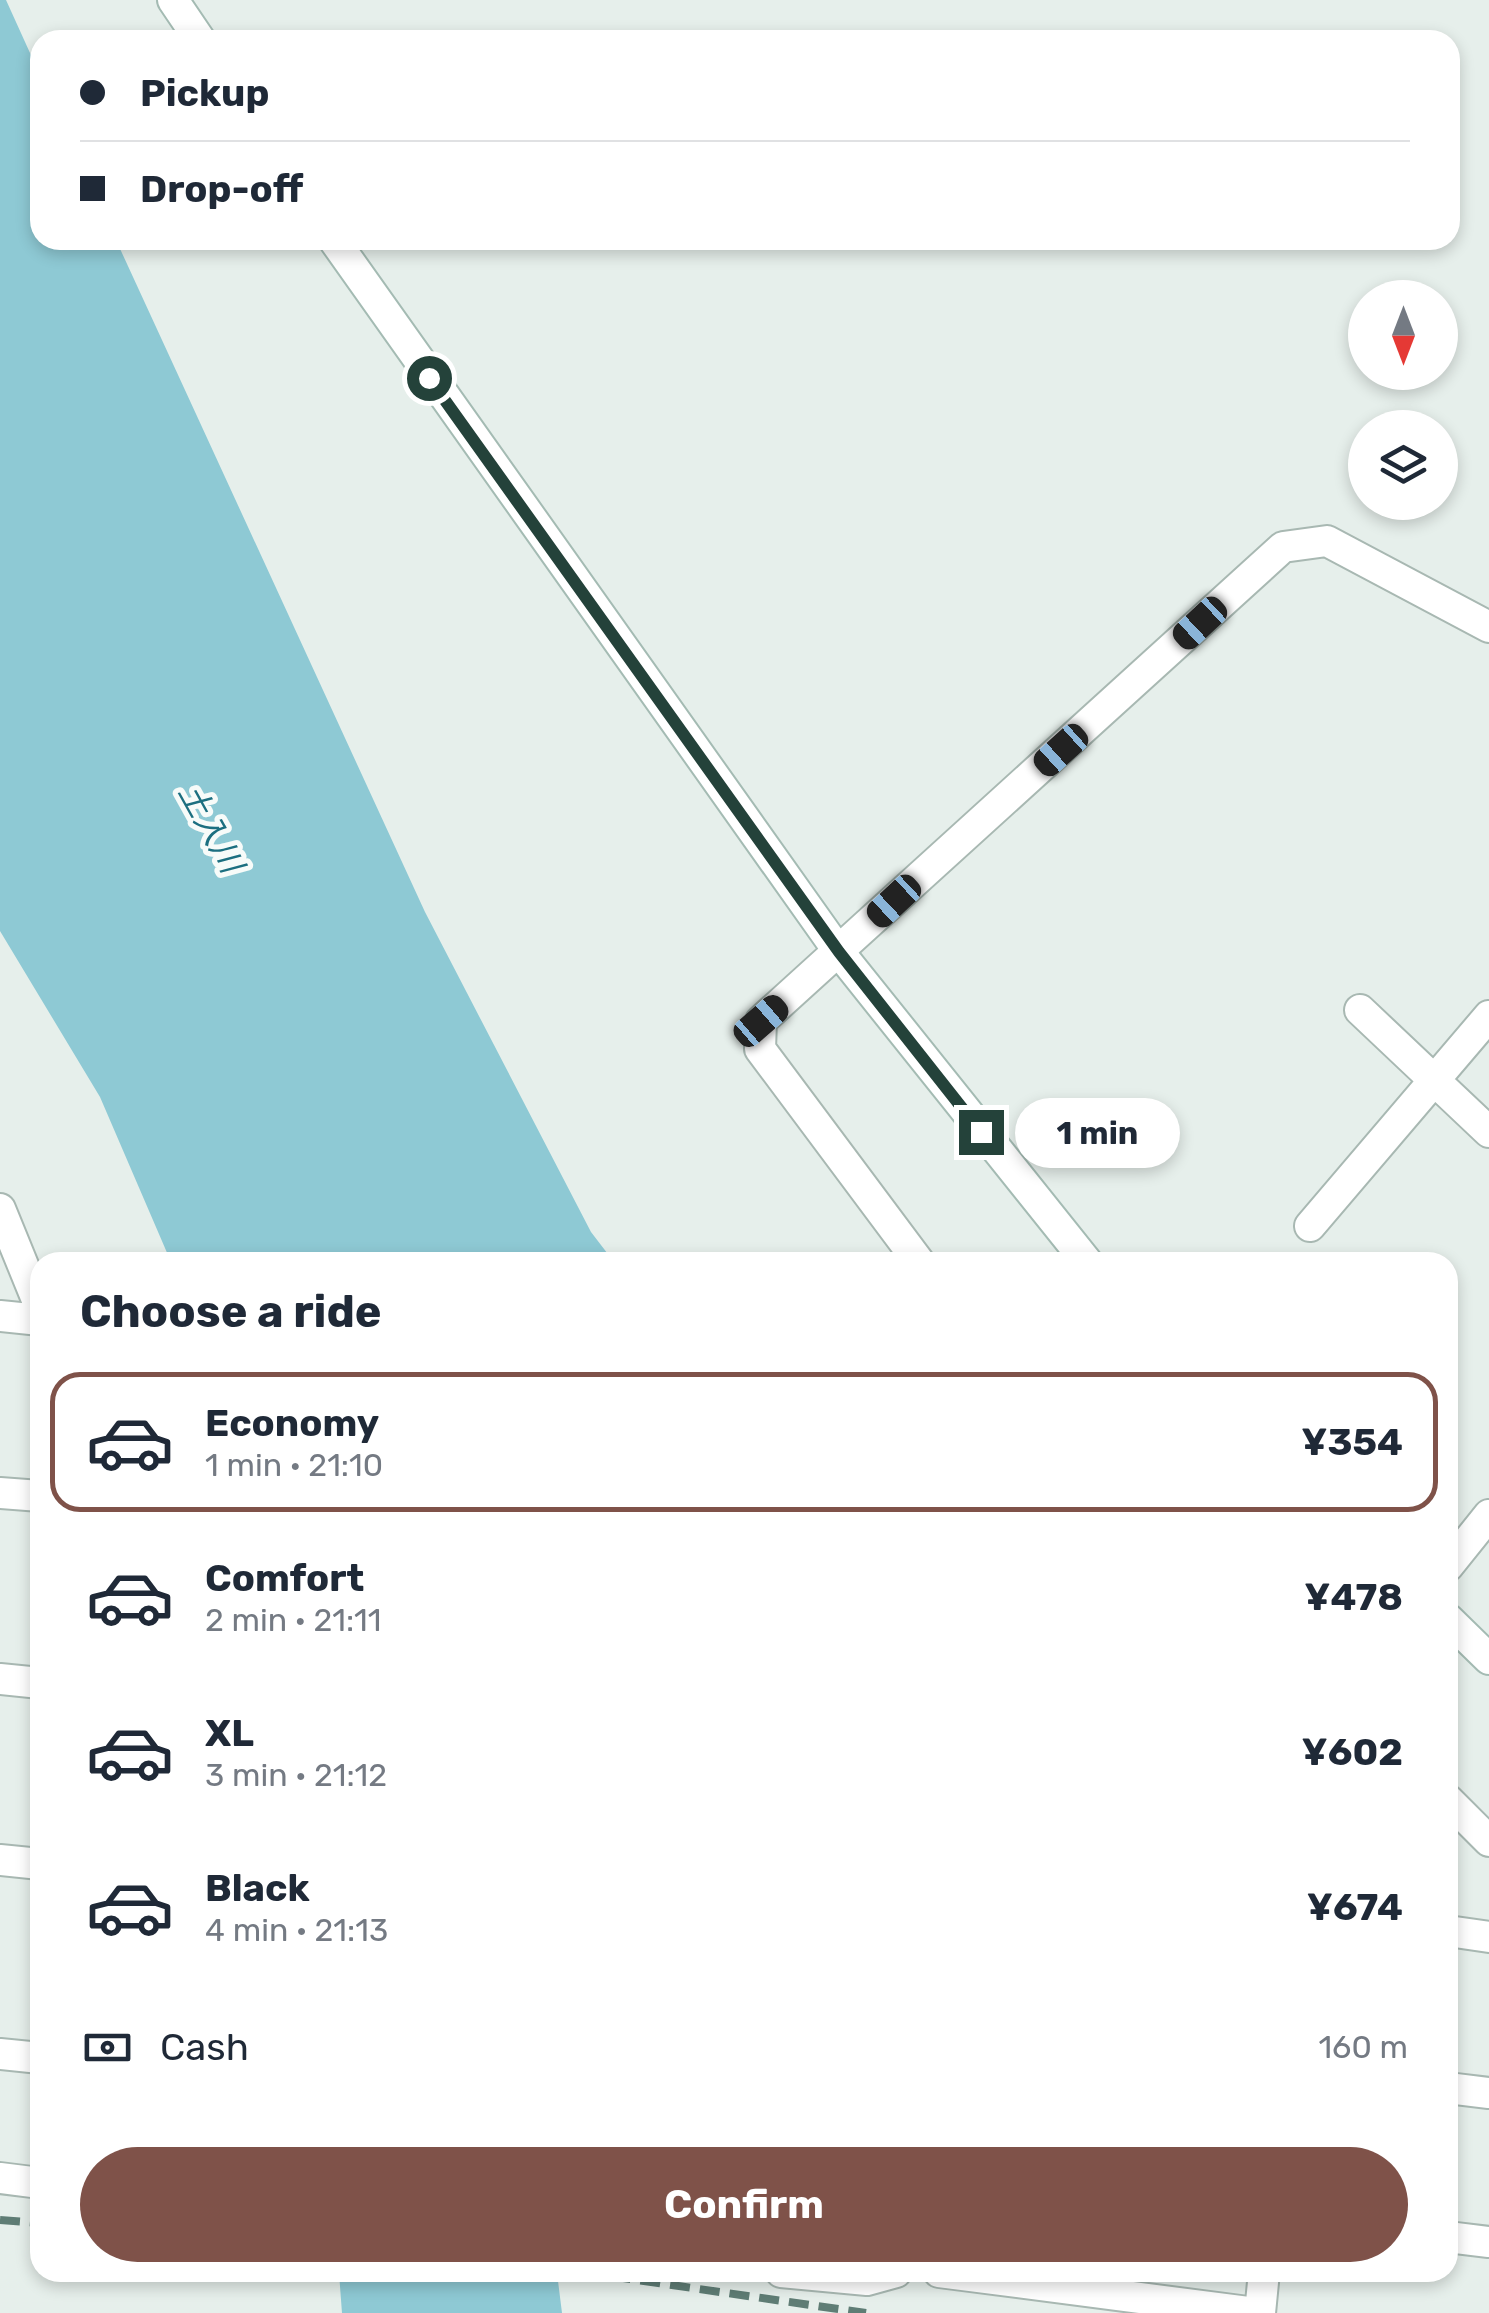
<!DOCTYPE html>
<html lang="en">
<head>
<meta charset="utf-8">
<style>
	body { margin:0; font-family:Rubik,"Noto Sans JP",sans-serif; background:#f2f2f3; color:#1f2937; height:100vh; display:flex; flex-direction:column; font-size:38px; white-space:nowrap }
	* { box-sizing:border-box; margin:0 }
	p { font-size:32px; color:#747a83 }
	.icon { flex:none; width:55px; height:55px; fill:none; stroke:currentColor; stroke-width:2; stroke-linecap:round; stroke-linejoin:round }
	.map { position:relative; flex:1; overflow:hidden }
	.panel { position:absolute; left:30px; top:1252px; width:1428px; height:1030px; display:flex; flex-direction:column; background:#fff; border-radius:30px; box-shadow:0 5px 15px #0003 }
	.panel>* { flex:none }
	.banner { position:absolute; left:30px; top:30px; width:1430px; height:220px; border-radius:30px; box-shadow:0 5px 15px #0003; display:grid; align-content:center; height:220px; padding:0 50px; background:#fff }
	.needle { width:65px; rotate:180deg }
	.tools { position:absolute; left:1348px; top:280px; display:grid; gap:20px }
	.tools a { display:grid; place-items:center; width:110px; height:110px; border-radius:50%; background:#fff; box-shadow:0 5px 15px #0003; font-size:50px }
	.end { position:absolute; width:45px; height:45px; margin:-22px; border:12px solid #24423a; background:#fff; box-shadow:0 0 0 5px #fff }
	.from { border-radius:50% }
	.bubble { position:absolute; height:70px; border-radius:35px; background:#fff; box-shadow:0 5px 15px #0003; font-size:32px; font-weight:700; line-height:70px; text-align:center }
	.car { position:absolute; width:30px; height:60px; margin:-30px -15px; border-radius:12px; box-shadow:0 0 8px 2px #0007; background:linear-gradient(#222 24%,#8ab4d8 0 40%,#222 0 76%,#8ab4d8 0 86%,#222 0) }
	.banner b { display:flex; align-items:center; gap:35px; height:95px; font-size:38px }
	.banner b+b { border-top:2px solid #e0e1e3 }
	.banner i { width:25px; height:25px; background:#1f2937 }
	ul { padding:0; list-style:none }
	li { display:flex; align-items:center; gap:30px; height:140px; margin:0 20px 15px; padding:0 30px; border:5px solid transparent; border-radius:30px }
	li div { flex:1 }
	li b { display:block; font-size:38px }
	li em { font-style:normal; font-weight:700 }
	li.current { border-color:#7f5249 }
	li>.icon { width:90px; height:90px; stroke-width:1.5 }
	h2 { padding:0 50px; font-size:45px; line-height:120px }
	.pay { display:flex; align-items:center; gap:25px; height:110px; padding:0 50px; font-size:38px }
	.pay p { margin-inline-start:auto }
	.action { display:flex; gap:20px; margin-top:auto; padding:20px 50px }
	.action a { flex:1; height:115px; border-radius:60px; background:#7f5249; color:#fff; font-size:40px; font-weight:700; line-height:115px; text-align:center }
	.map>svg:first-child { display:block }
	.water { fill:#8ec9d4 }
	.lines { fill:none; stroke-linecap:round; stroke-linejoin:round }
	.street-casing { stroke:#a8b8b2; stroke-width:34 }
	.secondary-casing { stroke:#a4bbb3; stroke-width:34 }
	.street { stroke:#fff; stroke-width:30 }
	.secondary { stroke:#fff; stroke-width:30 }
	.rail { stroke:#5f7d75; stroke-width:8; stroke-dasharray:20 10; stroke-linecap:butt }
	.route { stroke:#24423a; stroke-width:12 }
	.labels { text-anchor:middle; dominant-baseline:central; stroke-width:10; stroke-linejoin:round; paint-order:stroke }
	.water-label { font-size:32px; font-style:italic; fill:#1c6f80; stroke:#f7fbf9 }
</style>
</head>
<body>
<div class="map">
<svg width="1489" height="2313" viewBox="0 0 1489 2313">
	<rect width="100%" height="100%" fill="#e6efeb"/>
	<path class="water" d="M0 0H6L40 75V240H116L425 912 591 1232 614 1262H171L100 1097 0 931Z
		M339 2273H557L562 2313H342Z"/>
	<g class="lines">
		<g class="street-casing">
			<path id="street" d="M1360 1010 1489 1132
				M0 1209 40 1307
				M1310 1226 1489 1016
				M919 1262 760 1049 761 1021 1283 547 1327 541 1489 627
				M0 1316 40 1320
				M0 1493 40 1496
				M1448 1566 1489 1515
				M0 1679 40 1683
				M1448 1800 1489 1841
				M0 1860 40 1864
				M1448 1931 1489 1937
				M0 2054 40 2058
				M1448 2088 1489 2093
				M0 2178 40 2183
				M1448 2237 1489 2242
				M781 2272 867 2280 896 2272
				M939 2272 1256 2313
				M1260 2313 1264 2272"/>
		</g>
		<g class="secondary-casing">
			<path id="secondary" d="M173 0 200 40
				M334 240 839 952 1087 1262
				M1448 1619 1489 1659"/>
		</g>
		<use href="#street" class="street"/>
		<use href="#secondary" class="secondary"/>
		<path class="rail" d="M0 2220 40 2223
			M581 2272 866 2313"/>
	</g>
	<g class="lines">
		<path class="route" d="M429 378 839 952 981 1132"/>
	</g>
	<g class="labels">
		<g class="water-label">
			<text transform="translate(211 828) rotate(61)">土入川</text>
		</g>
	</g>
</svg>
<div class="tools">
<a><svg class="needle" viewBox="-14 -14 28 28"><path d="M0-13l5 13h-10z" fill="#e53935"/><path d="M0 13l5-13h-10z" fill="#747a83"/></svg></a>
<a><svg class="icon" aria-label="layers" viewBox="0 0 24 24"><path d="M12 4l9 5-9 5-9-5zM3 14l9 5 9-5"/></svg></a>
</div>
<i class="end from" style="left:429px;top:378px"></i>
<i class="end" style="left:981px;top:1132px"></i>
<div class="bubble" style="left:1015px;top:1098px;width:165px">1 min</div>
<i class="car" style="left:1200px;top:623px;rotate:227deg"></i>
<i class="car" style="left:1061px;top:750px;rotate:228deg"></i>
<i class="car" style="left:894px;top:901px;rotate:227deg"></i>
<i class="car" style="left:761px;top:1021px;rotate:49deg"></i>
<div class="banner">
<b><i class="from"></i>Pickup</b>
<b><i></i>Drop-off</b>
</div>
<section class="panel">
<h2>Choose a ride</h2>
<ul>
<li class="current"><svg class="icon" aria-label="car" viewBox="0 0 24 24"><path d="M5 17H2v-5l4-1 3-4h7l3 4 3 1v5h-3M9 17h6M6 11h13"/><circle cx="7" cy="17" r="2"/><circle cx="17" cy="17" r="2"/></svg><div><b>Economy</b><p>1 min · 21:10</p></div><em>¥354</em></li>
<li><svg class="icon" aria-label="car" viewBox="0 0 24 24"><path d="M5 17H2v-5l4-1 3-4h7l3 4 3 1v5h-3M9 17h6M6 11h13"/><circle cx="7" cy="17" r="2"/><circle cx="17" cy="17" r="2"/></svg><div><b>Comfort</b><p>2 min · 21:11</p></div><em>¥478</em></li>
<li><svg class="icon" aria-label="car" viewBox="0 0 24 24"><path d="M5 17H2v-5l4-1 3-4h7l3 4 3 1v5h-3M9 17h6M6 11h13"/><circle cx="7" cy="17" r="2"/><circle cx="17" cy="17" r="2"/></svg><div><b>XL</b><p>3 min · 21:12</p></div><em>¥602</em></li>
<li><svg class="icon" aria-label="car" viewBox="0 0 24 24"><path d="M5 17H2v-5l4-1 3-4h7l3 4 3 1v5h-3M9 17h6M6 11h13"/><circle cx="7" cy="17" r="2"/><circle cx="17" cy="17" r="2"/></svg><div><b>Black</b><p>4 min · 21:13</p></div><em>¥674</em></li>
</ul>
<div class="pay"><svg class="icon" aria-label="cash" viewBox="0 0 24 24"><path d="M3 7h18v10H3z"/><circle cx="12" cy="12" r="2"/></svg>Cash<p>160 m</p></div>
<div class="action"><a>Confirm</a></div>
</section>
</div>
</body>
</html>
